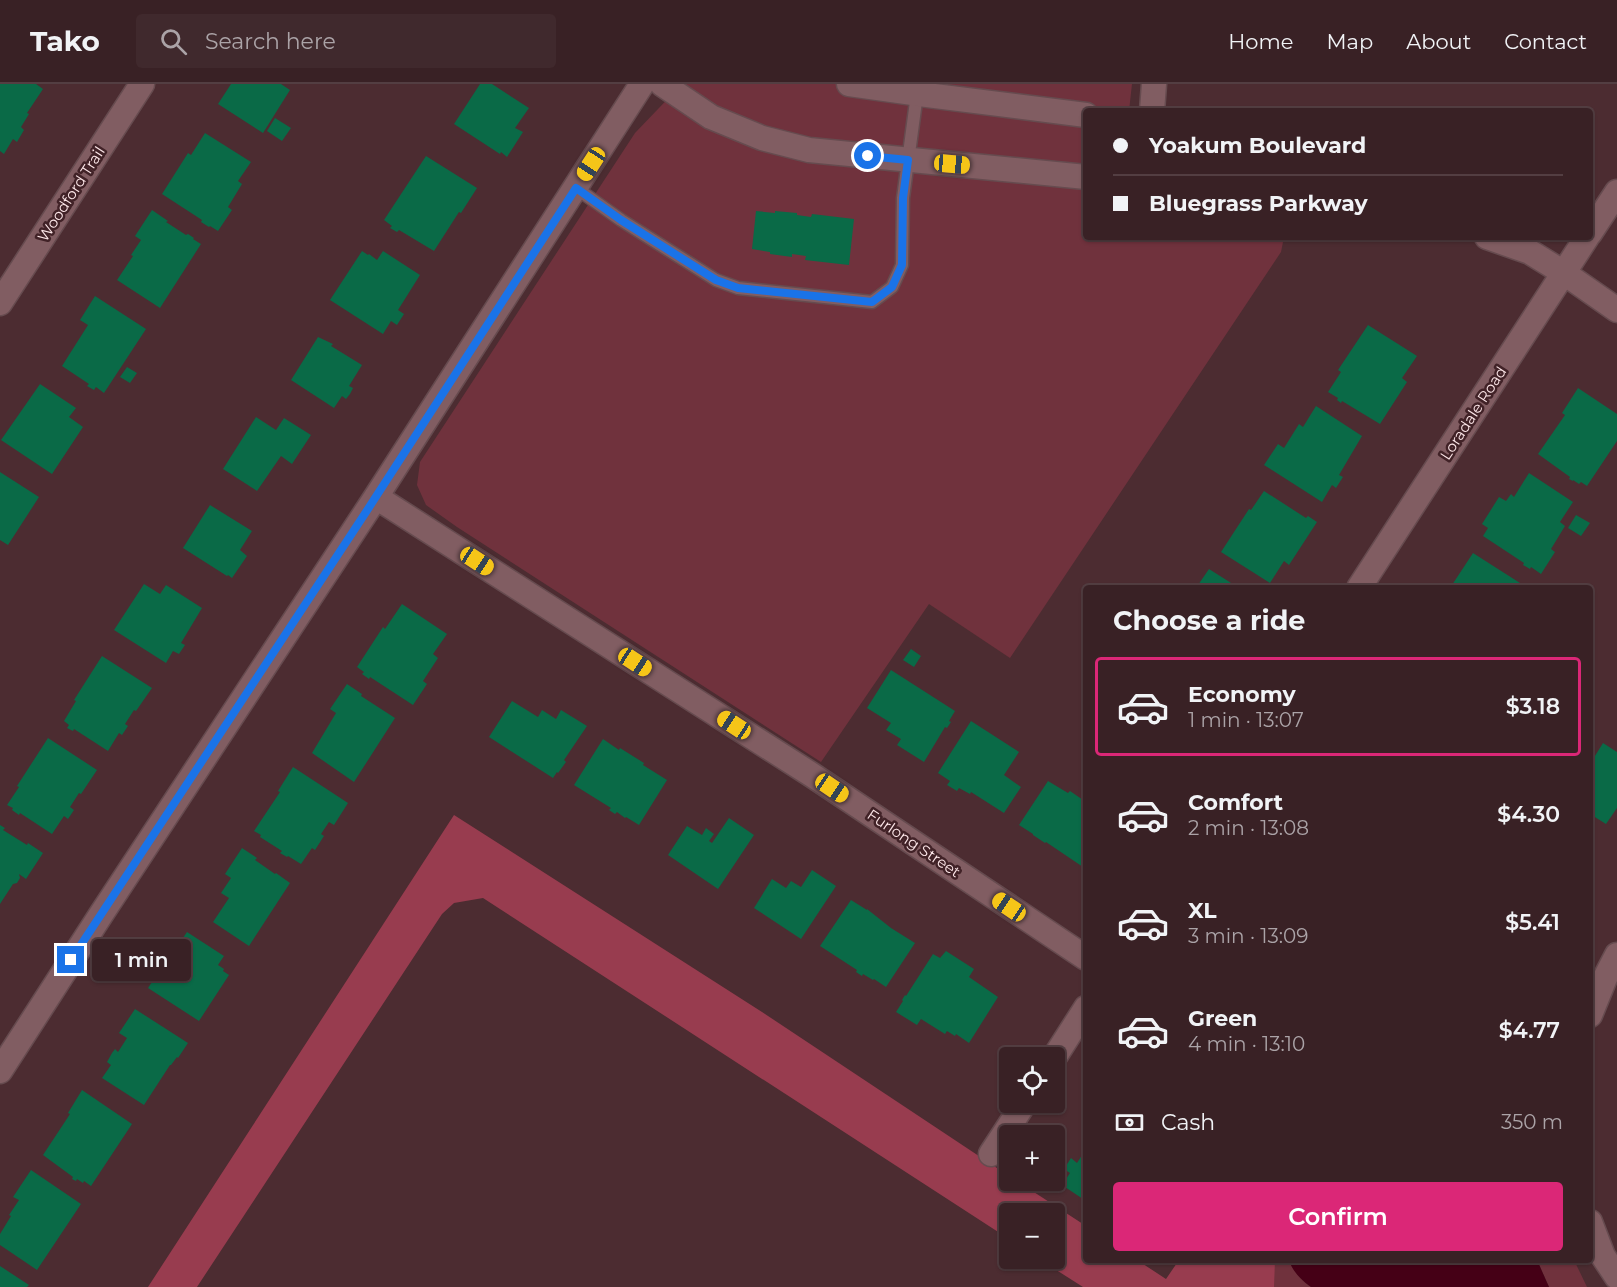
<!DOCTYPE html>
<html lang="en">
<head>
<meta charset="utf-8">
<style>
	body { margin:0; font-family:Montserrat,sans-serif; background:#40292d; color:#f1f3f6; height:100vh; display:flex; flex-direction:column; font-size:22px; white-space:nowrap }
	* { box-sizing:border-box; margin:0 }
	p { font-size:20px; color:#aba3a7 }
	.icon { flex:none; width:33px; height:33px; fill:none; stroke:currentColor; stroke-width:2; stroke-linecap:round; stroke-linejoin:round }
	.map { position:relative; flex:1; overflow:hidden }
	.panel { position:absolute; left:1083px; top:501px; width:510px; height:678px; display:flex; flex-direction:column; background:#392125; border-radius:6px; box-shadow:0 2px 4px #0004,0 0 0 2px #533e42 }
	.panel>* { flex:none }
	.hud { position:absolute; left:1083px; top:24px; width:510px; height:132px; border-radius:6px; box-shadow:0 2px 4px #0004,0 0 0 2px #533e42; display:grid; align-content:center; height:132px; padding:0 30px; background:#392125 }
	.controls { position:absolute; left:999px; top:963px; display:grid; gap:12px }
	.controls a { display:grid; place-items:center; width:66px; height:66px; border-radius:6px; background:#392125; box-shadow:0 2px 4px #0004,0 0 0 2px #533e42; font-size:30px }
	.end { position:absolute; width:27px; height:27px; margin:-14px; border:8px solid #1a73e8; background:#fff; box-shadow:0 0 0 3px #fff }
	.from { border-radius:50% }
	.bubble { position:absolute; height:42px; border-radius:6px; background:#392125; box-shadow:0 2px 4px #0004,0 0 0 2px #533e42; font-size:20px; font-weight:600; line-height:42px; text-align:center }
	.car { position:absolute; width:18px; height:36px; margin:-18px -9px; border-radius:8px; box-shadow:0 0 4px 2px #0007; background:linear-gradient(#f5c518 24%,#345 0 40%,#f5c518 0 76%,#345 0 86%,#f5c518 0) }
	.hud b { display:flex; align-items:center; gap:21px; height:57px; font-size:22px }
	.hud b+b { border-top:2px solid #533e42 }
	.hud i { width:15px; height:15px; background:#f1f3f6 }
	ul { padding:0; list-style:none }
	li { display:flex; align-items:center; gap:18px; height:99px; margin:0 12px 9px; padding:0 18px; border:3px solid transparent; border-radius:6px }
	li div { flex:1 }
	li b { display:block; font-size:22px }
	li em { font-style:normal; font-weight:600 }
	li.selected { border-color:#db2777 }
	li>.icon { width:54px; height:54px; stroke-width:1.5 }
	h2 { padding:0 30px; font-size:27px; line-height:72px }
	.pay { display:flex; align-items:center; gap:15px; height:66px; padding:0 30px; font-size:22px }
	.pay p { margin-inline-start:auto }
	.cta { display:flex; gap:12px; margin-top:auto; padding:12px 30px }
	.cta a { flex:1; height:69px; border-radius:6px; background:#db2777; color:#fff; font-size:24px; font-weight:600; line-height:69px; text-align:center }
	header { display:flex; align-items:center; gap:36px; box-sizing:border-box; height:84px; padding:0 30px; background:#392125; border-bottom:2px solid #533e42 }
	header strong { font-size:28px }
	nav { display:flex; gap:33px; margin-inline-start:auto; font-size:21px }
	.search { width:420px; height:54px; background:#40292d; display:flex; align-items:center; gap:15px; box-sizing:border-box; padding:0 21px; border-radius:6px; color:#aba3a7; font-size:22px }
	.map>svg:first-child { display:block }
	.green { fill:#70323d }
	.forest { fill:#983c4f }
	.water { fill:#450016 }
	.building { fill:#0a6a47 }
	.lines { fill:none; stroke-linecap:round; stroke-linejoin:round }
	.lane-casing { stroke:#664b4f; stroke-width:15 }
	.street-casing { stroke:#664b4f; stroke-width:27 }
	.lane { stroke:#815d62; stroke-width:12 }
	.street { stroke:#815d62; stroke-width:24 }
	.route { stroke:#1a73e8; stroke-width:8 }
	.labels { text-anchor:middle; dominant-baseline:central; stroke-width:5; stroke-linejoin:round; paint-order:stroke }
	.street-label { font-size:15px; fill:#fde7e9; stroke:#412227 }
</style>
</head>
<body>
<header>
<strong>Tako</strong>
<div class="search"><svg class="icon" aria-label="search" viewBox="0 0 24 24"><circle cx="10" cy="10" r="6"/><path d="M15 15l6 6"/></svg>Search here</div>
<nav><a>Home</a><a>Map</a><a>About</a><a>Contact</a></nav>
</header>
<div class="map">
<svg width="1617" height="1203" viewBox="0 0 1617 1203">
	<rect width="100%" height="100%" fill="#4c2c31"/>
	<path class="green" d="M682 0H1132L1129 27H1086V153H1284L1281 168 1010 574 929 520 821 678 457 443 426 421 417 401 420 378 635 49Z
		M1200 1176H1289C1294 1188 1300 1195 1311 1203H1191Z
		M1537 1176H1574L1587 1203H1549Z"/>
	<path class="forest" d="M454 731 762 928 1009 1092 1010 1096 1017 1097 1086 1142V1176H1137L1166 1195 1179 1176H1275L1274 1203H1083L1039 1175 1054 1174V1130H1010L1009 1155 483 814 454 819 442 830 197 1203H148Z"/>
	<path class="water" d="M1289 1176H1537L1549 1203H1311C1300 1195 1293 1188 1289 1176Z"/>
	<path class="building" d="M0 0H36L43 5 27 29 29 30 21 43 24 46 17 58 13 55 4 70 0 67Z
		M231 0H281L290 6 263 49 218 20Z
		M480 0H492L529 24 515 44 523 48 507 73 501 68 500 70 454 40Z
		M275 34 291 44 282 57 267 47Z
		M205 49 251 78 238 97 242 100 228 123 232 126 218 147 210 142 209 143 201 138 202 136 162 110 188 69 191 71Z
		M426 72 477 104 461 129 459 128 434 167 399 146 397 148 390 144 392 142 384 136Z
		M152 126 168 137 166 138 186 151 188 150 194 154 193 155 201 160 160 224 117 196 133 172 131 171 141 156 135 152Z
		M756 127 775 129V127L797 129V131L811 133 812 130 854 135 849 181 805 176 806 172 792 170V173L770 170V168L752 165Z
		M362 167 368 171 369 170 377 176 383 167 420 191 398 226 404 230 397 241 391 237 383 250 330 216Z
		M95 212 146 245 104 309 96 303 94 306 87 302 89 300 62 282 88 241 80 236Z
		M1368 241 1417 272 1402 294 1407 298 1380 340 1342 317 1341 319 1337 316 1338 314 1328 308 1341 288 1338 286Z
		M318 253 333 260 331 262 362 281 349 302 353 304 350 310 346 315 342 312 334 324 291 296Z
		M127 283 137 289 130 299 120 293Z
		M40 300 76 324 69 333 83 343 52 390 1 356Z
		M1578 304 1617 330V357L1587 402 1581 398 1579 400 1573 396V397L1569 395 1570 393 1538 370 1565 331 1562 329Z
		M1316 322 1362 352 1339 391 1343 393 1336 404 1332 401 1322 418 1264 381 1278 360 1284 364 1299 340 1303 343Z
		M256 333 276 346 284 334 311 351 292 380 281 372 257 407 223 385Z
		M0 388 39 413 8 461 0 456Z
		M1529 389 1573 418 1560 438 1565 442 1551 465 1555 468 1541 490 1531 483 1530 485 1523 481 1524 479 1483 452 1488 444 1482 440 1499 413 1506 417 1511 410 1514 413Z
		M1264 407 1306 434 1308 432 1317 438 1289 481 1284 477 1270 499 1221 468 1249 425 1251 426Z
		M210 421 252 447 240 466 247 472 232 494 228 491 227 492 183 464Z
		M1576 431 1590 439 1581 452 1568 444Z
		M1473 469 1520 499 1517 504H1450Z
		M1209 485 1239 504H1196Z
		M144 500 160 510 166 501 202 524 181 559 185 561 179 570 173 567 166 579 114 546Z
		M402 520 447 550 433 570 438 574 423 597 427 600 413 621 370 593 369 595 362 590 364 588 357 583 383 543 385 545Z
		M911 565 921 572 914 583 903 576Z
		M102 572 152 604 136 627 134 626 125 640 128 642 122 651 119 649 108 667 74 645 73 647 67 644 69 641 64 637 76 617 74 616Z
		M891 586 955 627 949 637 951 638 947 644 945 643 924 678 897 661 901 655 886 646 891 639 867 624Z
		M347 600 362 610 361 612 395 634 354 698 312 669 336 629 330 625Z
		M512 617 538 633 542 626 556 635 561 626 587 642 564 676 566 678 558 689 557 688 553 694 489 653Z
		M971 637 1019 668 1004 691 1021 703 1004 729 971 708 970 710 959 704 957 707 947 701 950 697 938 689Z
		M48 654 97 686 81 710 79 709 70 723 74 726 68 735 64 732 52 750 20 729 19 731 12 726 13 724 7 721 19 703 17 702Z
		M603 655 619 666 620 664 644 679 643 681 667 696 639 741 626 733 625 734 617 728 615 730 609 726 611 724 574 701Z
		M1603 659 1617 668V724L1606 740 1590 730V680Z
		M293 683 348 719 334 741 329 738 321 750 324 752 315 766 312 764 301 780 288 772 287 773 280 769 282 767 260 753 261 751 254 747 280 708 278 707Z
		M1048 697 1068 709 1070 707 1086 718V778L1083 783 1046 758 1045 759 1033 751V750L1019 741Z
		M729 734 754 751 718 805 668 771 687 742 702 751 706 744 714 750 709 757 712 759Z
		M0 741 5 744 3 746 27 761 28 759 43 769 26 795 19 790 20 794 17 799 13 800 0 820Z
		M242 764 257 774 255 776 275 790 276 789 290 799 249 862 213 838 229 814 221 809 231 794 225 790Z
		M812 786 836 802 801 855 754 824 772 795 786 804 791 797 801 803Z
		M851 816 867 826V825L891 844 915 859 886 903 874 895 873 896 863 890 862 892 856 888 857 886 820 862Z
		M187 848 224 872 218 881 224 885 223 887 229 891 199 937 148 904 169 872 170 873Z
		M946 867 974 885 969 893 998 913 969 959 956 950 955 952 947 947 945 950 921 935 917 941 896 928 903 917 902 916 905 911 906 912 933 870 940 874Z
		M135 925 188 959 178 974 177 973 171 981H170L144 1021 102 994 111 981 107 978 112 969 115 965 118 968 127 954 119 949Z
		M82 1006 132 1040 91 1102 84 1097 83 1099 77 1095 76 1097 72 1095 73 1093 43 1071 70 1030 68 1029Z
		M1084 1068 1086 1069V1117L1062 1101 1070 1089 1064 1085 1071 1074 1077 1079Z
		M31 1086 81 1120 37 1186 0 1161V1150L11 1132 9 1131 19 1116 13 1113Z
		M0 1182 29 1201 27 1203H0Z"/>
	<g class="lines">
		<g class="lane-casing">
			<path id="lane" d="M576 104 621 136 716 196 738 204 872 218 892 203 902 181 903 114 917 10"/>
		</g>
		<g class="street-casing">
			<path id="street" d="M662 0 711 33 762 54 809 66 1086 93
				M849 0 927 11 1086 31
				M1152 27 1154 0
				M1590 149 1617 108
				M1487 153 1530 168 1564 189 1617 226
				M0 219 142 0
				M376 413 812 691 1086 874
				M1359 504 1587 153
				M1590 931 1605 894 1617 871
				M1054 974 1086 924
				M0 987 102 829 376 413 642 0
				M991 1070 1025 1018
				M1590 1138 1603 1172 1617 1193"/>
		</g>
		<use href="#lane" class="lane"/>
		<use href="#street" class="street"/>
	</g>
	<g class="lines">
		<path class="route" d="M71 876 366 428 576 104 621 136 716 196 738 204 872 218 892 203 902 181 903 114 908 76 868 72"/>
	</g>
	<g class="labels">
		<g class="street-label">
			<text transform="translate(71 110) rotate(-57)">Woodford Trail</text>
			<text transform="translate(1473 329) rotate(-57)">Loradale Road</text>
			<text transform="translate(914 759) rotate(34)">Furlong Street</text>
		</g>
	</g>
</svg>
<div class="controls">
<a><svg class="icon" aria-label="locate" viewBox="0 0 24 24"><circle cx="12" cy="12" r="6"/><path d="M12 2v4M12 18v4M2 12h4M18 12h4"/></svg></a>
<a>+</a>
<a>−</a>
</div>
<i class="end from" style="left:868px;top:72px"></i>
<i class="end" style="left:71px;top:876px"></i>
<div class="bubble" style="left:92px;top:855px;width:99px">1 min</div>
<i class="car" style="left:591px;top:80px;rotate:213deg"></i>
<i class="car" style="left:952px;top:80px;rotate:95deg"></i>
<i class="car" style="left:477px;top:477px;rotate:123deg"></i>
<i class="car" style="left:635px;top:578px;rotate:123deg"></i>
<i class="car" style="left:734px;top:641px;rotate:303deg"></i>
<i class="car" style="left:832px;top:704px;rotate:124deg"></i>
<i class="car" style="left:1009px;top:823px;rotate:304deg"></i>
<div class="hud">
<b><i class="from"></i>Yoakum Boulevard</b>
<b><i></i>Bluegrass Parkway</b>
</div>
<section class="panel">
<h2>Choose a ride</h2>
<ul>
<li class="selected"><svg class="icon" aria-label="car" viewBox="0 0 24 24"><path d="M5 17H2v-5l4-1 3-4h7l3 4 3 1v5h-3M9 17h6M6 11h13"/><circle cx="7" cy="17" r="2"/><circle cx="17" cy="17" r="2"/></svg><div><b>Economy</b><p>1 min · 13:07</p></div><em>$3.18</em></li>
<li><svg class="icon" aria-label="car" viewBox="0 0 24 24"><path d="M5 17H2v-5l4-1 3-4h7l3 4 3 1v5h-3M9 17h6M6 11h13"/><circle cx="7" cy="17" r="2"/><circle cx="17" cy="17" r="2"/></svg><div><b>Comfort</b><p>2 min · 13:08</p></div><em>$4.30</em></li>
<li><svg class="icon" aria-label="car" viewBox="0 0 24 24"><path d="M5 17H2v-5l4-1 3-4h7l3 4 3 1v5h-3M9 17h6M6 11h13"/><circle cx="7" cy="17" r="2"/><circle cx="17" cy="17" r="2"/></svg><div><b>XL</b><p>3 min · 13:09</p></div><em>$5.41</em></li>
<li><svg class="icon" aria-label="car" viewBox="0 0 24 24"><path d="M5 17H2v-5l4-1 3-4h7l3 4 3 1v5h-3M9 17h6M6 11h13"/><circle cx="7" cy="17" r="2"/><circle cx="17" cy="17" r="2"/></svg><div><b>Green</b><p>4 min · 13:10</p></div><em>$4.77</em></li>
</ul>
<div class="pay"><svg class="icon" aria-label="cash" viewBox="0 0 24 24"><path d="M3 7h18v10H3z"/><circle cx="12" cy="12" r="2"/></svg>Cash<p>350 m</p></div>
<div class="cta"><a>Confirm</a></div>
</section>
</div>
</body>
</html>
